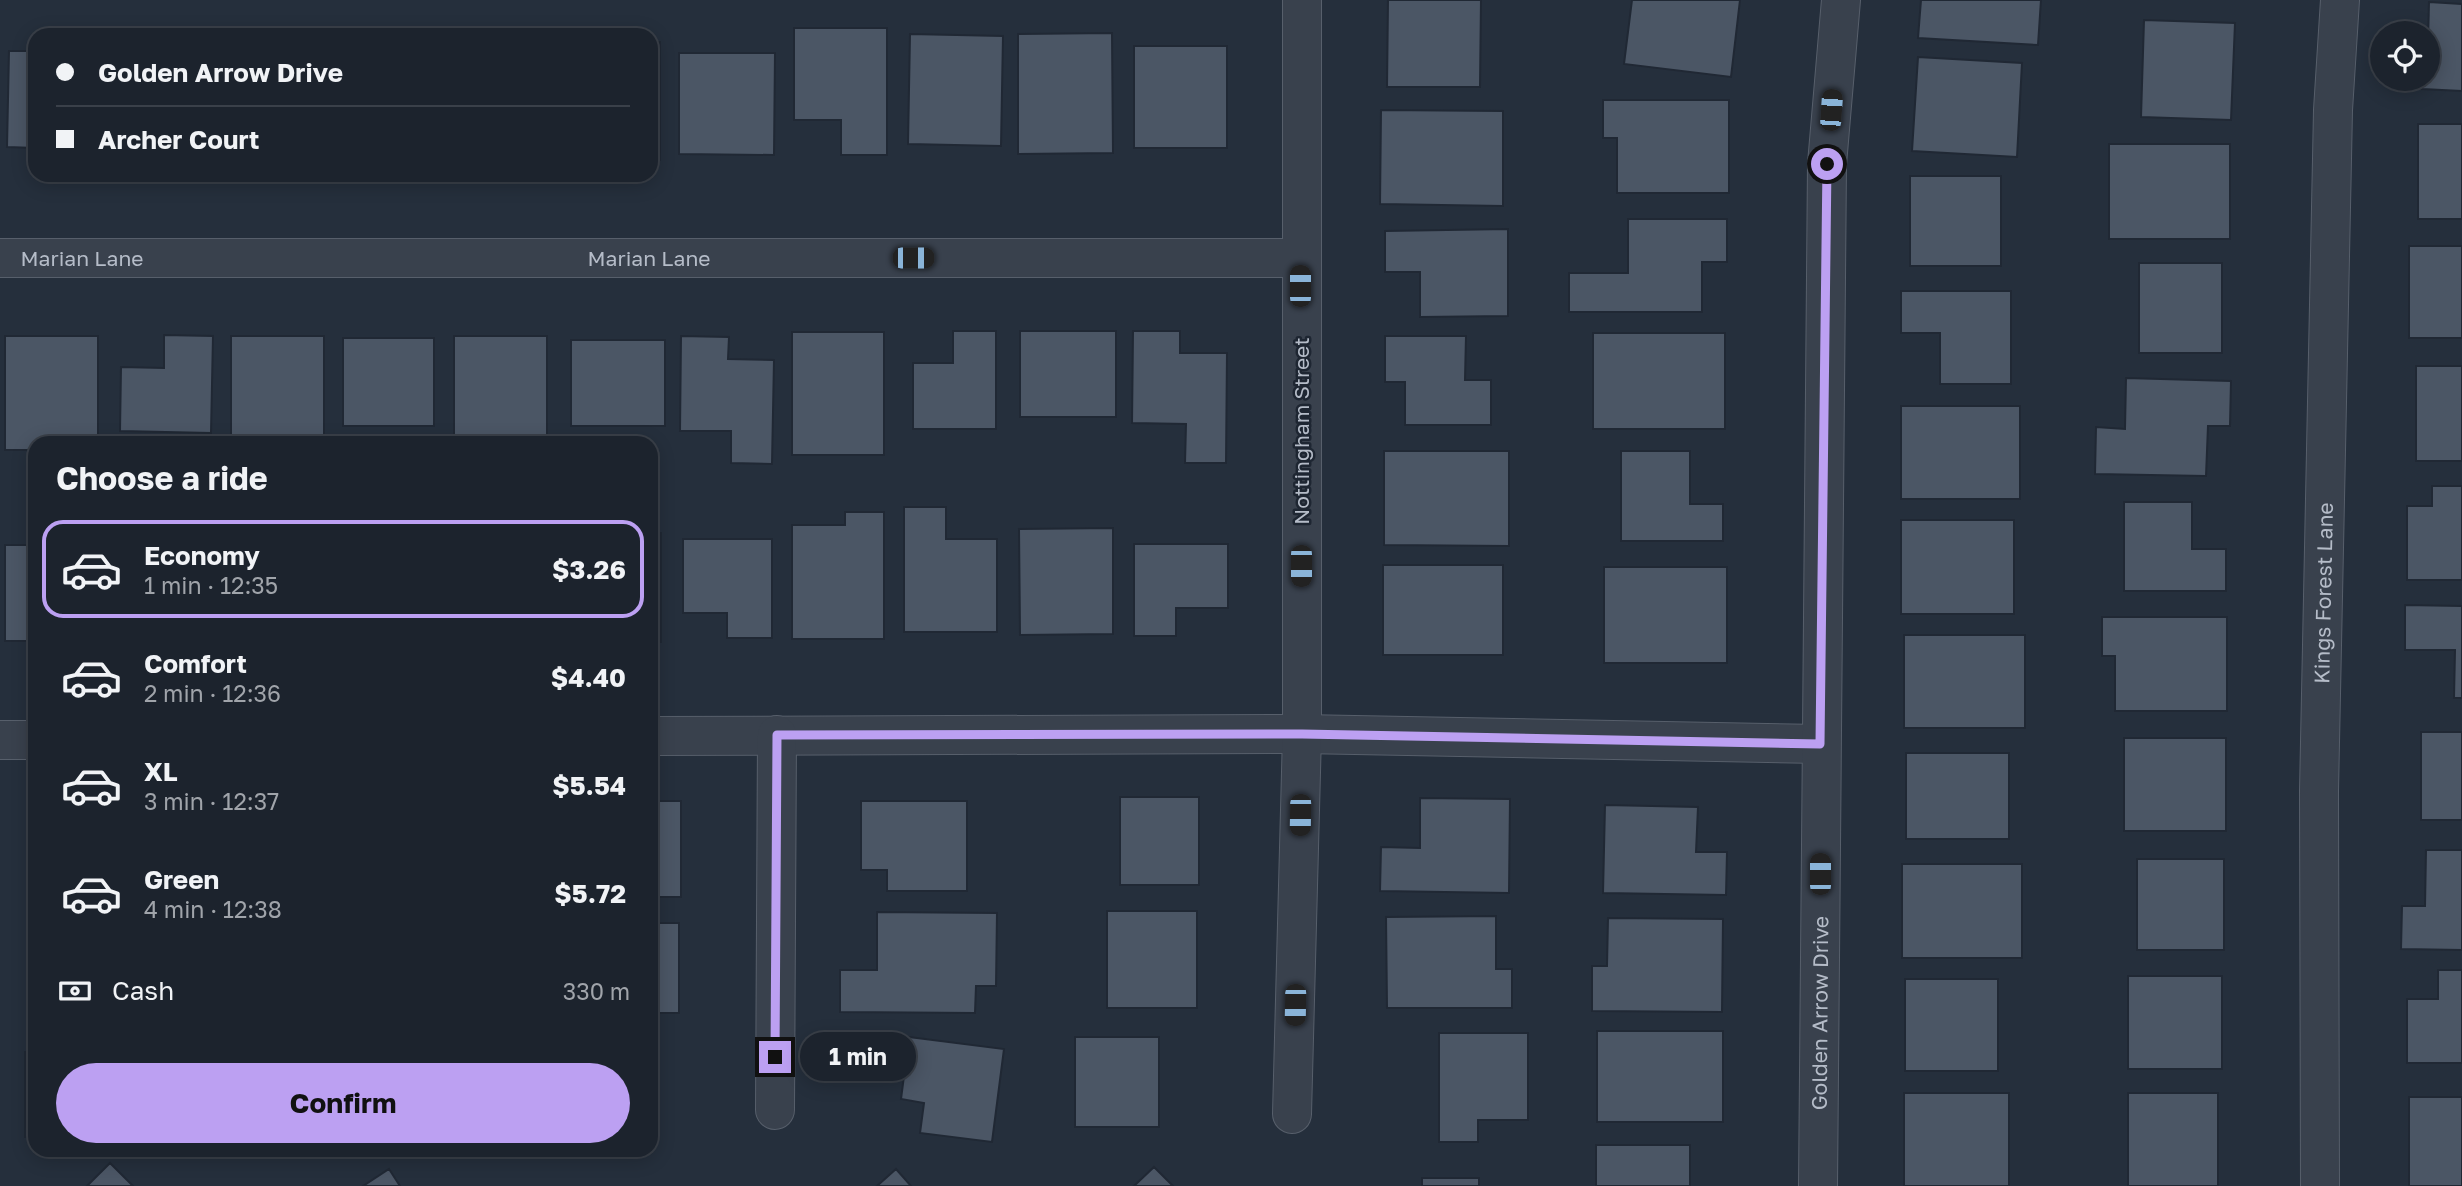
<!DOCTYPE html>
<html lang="en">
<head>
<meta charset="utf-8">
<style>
	body { margin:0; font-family:"Golos Text",sans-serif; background:#292f39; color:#f1f3f6; height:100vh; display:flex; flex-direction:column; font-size:26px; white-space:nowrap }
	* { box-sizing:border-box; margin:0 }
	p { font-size:23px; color:#a0a4aa }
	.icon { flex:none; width:38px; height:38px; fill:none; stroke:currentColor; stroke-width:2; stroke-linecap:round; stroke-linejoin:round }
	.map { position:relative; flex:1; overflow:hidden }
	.details { position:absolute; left:28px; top:436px; width:630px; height:721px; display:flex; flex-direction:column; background:#1c232d; border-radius:21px; box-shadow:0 4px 18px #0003,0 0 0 2px #3a4049 }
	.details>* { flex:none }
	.banner { position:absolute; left:28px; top:28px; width:630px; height:154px; border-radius:21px; box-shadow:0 4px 18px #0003,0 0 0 2px #3a4049; display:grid; align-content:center; height:154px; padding:0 28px; background:#1c232d }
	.fabs { position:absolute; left:2370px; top:21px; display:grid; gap:14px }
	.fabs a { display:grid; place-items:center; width:70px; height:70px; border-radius:50%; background:#1c232d; box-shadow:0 4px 18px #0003,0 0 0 2px #3a4049; font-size:35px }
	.end { position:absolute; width:32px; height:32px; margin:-16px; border:9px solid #bca0f2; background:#111; box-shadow:0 0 0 4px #111 }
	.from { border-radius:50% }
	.bubble { position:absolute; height:49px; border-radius:24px; background:#1c232d; box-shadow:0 4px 18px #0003,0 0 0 2px #3a4049; font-size:23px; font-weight:700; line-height:49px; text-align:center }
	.car { position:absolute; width:21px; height:42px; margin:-21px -10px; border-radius:9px; box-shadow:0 0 5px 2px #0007; background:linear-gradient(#222 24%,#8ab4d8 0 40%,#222 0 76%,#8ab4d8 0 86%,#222 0) }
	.banner b { display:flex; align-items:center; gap:24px; height:66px; font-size:26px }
	.banner b+b { border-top:2px solid #3a4049 }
	.banner i { width:18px; height:18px; background:#f1f3f6 }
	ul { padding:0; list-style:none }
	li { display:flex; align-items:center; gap:21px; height:98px; margin:0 14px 10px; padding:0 14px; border:4px solid transparent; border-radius:21px }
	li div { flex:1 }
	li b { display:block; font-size:26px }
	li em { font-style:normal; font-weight:700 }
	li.active { border-color:#bca0f2 }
	li>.icon { width:63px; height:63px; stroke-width:1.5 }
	h2 { padding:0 28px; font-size:32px; line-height:84px }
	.pay { display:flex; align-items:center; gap:18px; height:77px; padding:0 28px; font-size:26px }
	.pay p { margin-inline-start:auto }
	.primary-button { display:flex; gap:14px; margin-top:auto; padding:14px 28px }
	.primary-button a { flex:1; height:80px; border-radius:42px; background:#bca0f2; color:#111; font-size:28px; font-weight:700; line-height:80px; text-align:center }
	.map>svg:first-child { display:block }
	.building { fill:#4b5665; stroke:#202834; stroke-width:2 }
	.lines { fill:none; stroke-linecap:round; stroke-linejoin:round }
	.minor-casing { stroke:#575f6b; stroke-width:40 }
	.minor { stroke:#39414d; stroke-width:38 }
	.route { stroke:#bca0f2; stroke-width:9 }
	.labels { text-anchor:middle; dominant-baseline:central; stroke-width:5; stroke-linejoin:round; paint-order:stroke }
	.street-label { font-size:21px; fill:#b5bcc8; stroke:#1e2632 }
</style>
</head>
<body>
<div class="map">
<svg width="2462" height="1186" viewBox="0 0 2462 1186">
	<rect width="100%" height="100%" fill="#252f3c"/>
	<path class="building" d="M1388 0H1481L1480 87H1387Z
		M1632 0H1740L1731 77 1624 64Z
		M1921 0H2041L2038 45 1918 38Z
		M2429 2 2462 4V91L2422 89 2423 79H2427Z
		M2144 20 2235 23 2231 120 2141 117Z
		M794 28H887V155H841V120H794Z
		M119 30H172V35H119Z
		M1112 33 1113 153 1018 154V34Z
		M910 34 1003 36 1001 146 908 144Z
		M651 42H660V160H651Z
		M1134 46H1227V148H1134Z
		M9 51H35V148L7 147Z
		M679 53H775L774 155 679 154Z
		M1918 57 2022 63 2017 157 1912 151Z
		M1603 100H1729V193H1617V138H1603Z
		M1381 110 1503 111V206L1380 204Z
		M2418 124H2462V219H2418Z
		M2109 144H2230V239H2109Z
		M1910 176H2001V266H1910Z
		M1628 219H1727V262H1702V312H1569V273H1628Z
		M1508 229V316L1420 317V272H1385V231Z
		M2409 246H2462V338H2409Z
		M2139 263H2222V353H2139Z
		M1901 291H2011V384H1940V333H1901Z
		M953 331H996V429H913V363H953Z
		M1020 331H1116V417H1020Z
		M1133 331H1180V353H1227L1226 463H1185L1186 424 1132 423Z
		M792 332H884V455H792Z
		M1593 333H1725V429H1593Z
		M164 335 213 336 211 433 120 431 121 367 164 368Z
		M5 336H98V443H35V450H5Z
		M231 336H324V439H231Z
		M454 336H547V443H454Z
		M681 336 729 337 728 359 774 360 772 464 731 463V431H680Z
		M1385 336H1466L1465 380H1491V425H1405V382H1385Z
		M343 338H434V426H343Z
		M571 340H665V426H571Z
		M2416 366H2462V461H2416Z
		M2126 378 2231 381 2230 426H2208L2206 476 2095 474 2096 427 2125 429Z
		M1901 406H2020V499H1901Z
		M1384 451H1509V546L1384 545Z
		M1621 451H1690V504H1723V541H1621Z
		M2432 486H2462V580H2407V506H2432Z
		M2124 502H2192V549H2226V591H2124Z
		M904 507H946V539H997V632H904Z
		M845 512H884V639H792V525H845Z
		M1901 520H2014V614H1901Z
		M1113 528V634L1020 635 1019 529Z
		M651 533H661V642H651Z
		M683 539H772V638H727V613H683Z
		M1134 544H1228V608H1176V636H1134Z
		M5 545H35V641H5Z
		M1383 565H1503V655H1383Z
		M1604 567H1727V663H1604Z
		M2405 605 2462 606V698H2454L2455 650H2405Z
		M2102 617H2227V711H2115V656H2102Z
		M1904 635H2025V728H1904Z
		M2421 732H2462V820H2421Z
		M2124 738H2226V831H2124Z
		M1906 753H2009V839H1906Z
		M1120 797H1199V885H1120Z
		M1420 798 1510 799 1509 893 1380 891 1381 847 1420 848Z
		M651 801H681V897H651Z
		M861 801H967V891H887V870H861Z
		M1605 805 1698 807 1696 852H1727L1726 895 1603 893Z
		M2426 850H2462V950L2401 949 2402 906H2425Z
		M2137 859H2224V950H2137Z
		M1902 864H2022V958H1902Z
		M1107 911H1197V1008H1107Z
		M877 912 997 913 996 986H976L975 1013 840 1012V970H877Z
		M1496 916V969H1512V1008H1387L1386 917Z
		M1608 918 1723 919 1722 1012 1592 1011V966H1607Z
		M651 923H679V1013H651Z
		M2438 970H2462V1063H2407V999H2438Z
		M2128 976H2222V1069H2128Z
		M1905 979H1998V1071H1905Z
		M1597 1031H1723V1122H1597Z
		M1439 1033H1528V1120H1478V1142H1439Z
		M909 1037 1004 1049 992 1142 920 1133 924 1103 901 1099Z
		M1075 1037H1159V1127H1075Z
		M25 1052H35V1137H25Z
		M1904 1093H2009V1186H1904Z
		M2128 1093H2218V1186H2128Z
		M2409 1097H2462V1186H2409Z
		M1596 1145H1690V1186H1596Z
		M110 1163 133 1186H87Z
		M1154 1167 1173 1186H1134Z
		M389 1169 400 1186H363Z
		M896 1169 911 1186H877Z
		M1422 1178H1479V1186H1422Z"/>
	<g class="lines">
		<g class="minor-casing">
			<g id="minor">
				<path id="s1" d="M0 258H1300"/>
				<path d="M651 736 1302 734 1820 744"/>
				<path d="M0 740H35"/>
				<path d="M775 1110 777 735"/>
				<path d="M1292 1114 1302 734V0"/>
				<path id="s2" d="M1818 1186 1827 164 1841 0"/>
				<path id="s3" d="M2320 1186 2319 791 2333 110 2340 0"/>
			</g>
		</g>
		<use href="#minor" class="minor"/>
	</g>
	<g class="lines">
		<path class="route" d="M775 1057 777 735 1302 734 1820 744 1827 164"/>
	</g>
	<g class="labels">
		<g class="street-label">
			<text stroke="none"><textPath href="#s1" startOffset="82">Marian Lane</textPath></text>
			<text stroke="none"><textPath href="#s1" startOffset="649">Marian Lane</textPath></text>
			<text transform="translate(1301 431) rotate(-90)">Nottingham Street</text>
			<text stroke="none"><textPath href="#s3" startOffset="593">Kings Forest Lane</textPath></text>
			<text stroke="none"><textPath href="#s2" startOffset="173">Golden Arrow Drive</textPath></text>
		</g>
	</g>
</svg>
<div class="fabs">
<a><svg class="icon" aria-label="locate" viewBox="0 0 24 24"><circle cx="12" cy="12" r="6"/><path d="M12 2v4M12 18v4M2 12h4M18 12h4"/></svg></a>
</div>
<i class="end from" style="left:1827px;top:164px"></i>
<i class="end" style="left:775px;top:1057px"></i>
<div class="bubble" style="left:800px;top:1032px;width:116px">1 min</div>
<i class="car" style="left:1831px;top:110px;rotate:4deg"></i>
<i class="car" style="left:913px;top:258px;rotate:90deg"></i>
<i class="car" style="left:1300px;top:286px;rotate:0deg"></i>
<i class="car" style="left:1301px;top:566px;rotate:180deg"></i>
<i class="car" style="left:1300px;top:815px;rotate:181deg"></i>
<i class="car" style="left:1820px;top:874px;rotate:0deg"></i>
<i class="car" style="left:1295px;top:1005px;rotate:181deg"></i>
<div class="banner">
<b><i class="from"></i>Golden Arrow Drive</b>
<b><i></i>Archer Court</b>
</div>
<section class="details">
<h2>Choose a ride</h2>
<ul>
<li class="active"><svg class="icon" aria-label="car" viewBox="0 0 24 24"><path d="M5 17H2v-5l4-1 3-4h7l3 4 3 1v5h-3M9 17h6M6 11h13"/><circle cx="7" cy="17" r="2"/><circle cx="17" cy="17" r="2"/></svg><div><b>Economy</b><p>1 min · 12:35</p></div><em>$3.26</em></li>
<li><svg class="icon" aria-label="car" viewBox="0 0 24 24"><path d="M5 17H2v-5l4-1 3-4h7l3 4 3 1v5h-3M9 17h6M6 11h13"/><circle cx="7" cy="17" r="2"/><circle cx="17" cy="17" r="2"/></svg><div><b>Comfort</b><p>2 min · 12:36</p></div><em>$4.40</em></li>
<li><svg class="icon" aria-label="car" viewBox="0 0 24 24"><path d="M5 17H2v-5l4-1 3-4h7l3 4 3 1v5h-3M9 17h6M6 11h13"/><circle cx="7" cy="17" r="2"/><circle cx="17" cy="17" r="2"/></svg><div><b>XL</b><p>3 min · 12:37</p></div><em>$5.54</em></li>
<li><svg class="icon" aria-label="car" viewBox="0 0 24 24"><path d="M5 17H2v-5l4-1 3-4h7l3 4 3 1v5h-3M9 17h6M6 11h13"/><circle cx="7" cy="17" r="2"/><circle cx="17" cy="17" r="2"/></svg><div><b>Green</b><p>4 min · 12:38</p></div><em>$5.72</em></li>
</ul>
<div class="pay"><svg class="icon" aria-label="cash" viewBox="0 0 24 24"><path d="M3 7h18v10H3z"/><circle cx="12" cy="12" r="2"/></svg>Cash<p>330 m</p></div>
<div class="primary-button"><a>Confirm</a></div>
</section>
</div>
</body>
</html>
